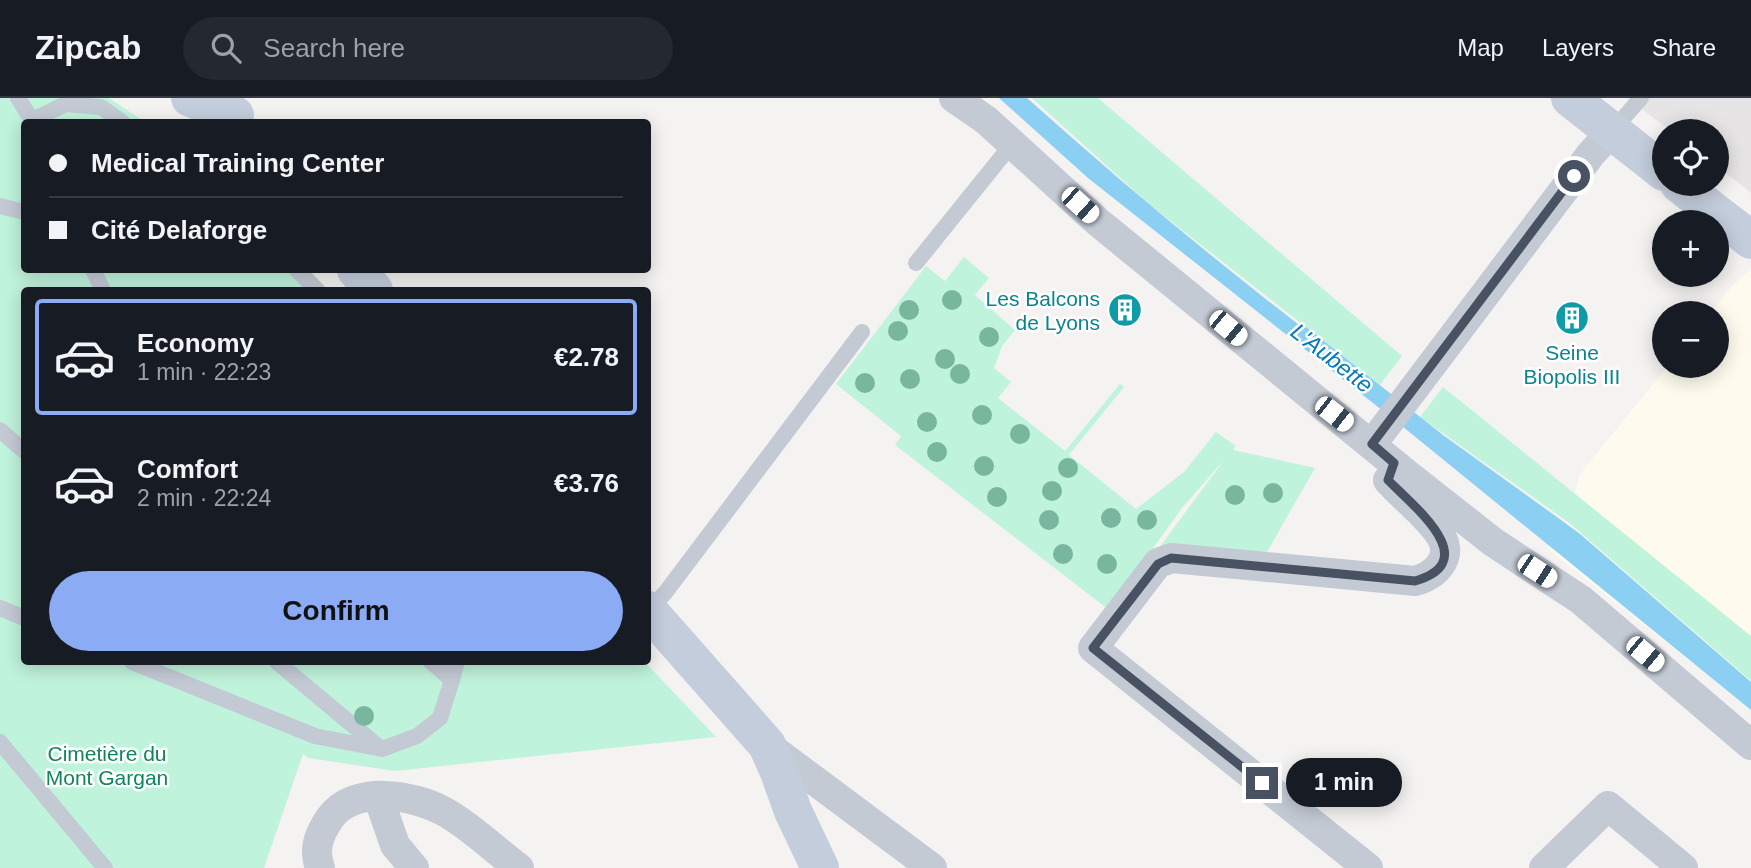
<!DOCTYPE html>
<html lang="en">
<head>
<meta charset="utf-8">
<style>
	body { margin:0; font-family:Helvetica,sans-serif; background:#242831; color:#f1f3f6; height:100vh; display:flex; flex-direction:column; font-size:26px; white-space:nowrap }
	* { box-sizing:border-box; margin:0 }
	p { font-size:23px; color:#9ea1a6 }
	.icon { flex:none; width:38px; height:38px; fill:none; stroke:currentColor; stroke-width:2; stroke-linecap:round; stroke-linejoin:round }
	.map { position:relative; flex:1; overflow:hidden }
	.sheet { position:absolute; left:21px; top:189px; width:630px; height:378px; display:flex; flex-direction:column; background:#171b24; border-radius:7px; box-shadow:0 4px 18px #0003 }
	.sheet>* { flex:none }
	.banner { position:absolute; left:21px; top:21px; width:630px; height:154px; border-radius:7px; box-shadow:0 4px 18px #0003; display:grid; align-content:center; height:154px; padding:0 28px; background:#171b24 }
	.tools { position:absolute; left:1652px; top:21px; display:grid; gap:14px }
	.tools a { display:grid; place-items:center; width:77px; height:77px; border-radius:50%; background:#171b24; box-shadow:0 4px 18px #0003; font-size:35px }
	.end { position:absolute; width:32px; height:32px; margin:-16px; border:9px solid #495262; background:#fff; box-shadow:0 0 0 4px #fff }
	.from { border-radius:50% }
	.bubble { position:absolute; height:49px; border-radius:24px; background:#171b24; box-shadow:0 4px 18px #0003; font-size:23px; font-weight:800; line-height:49px; text-align:center }
	.car { position:absolute; width:21px; height:42px; margin:-21px -10px; border-radius:9px; box-shadow:0 0 5px 2px #0007; background:linear-gradient(#fff 24%,#345 0 40%,#fff 0 76%,#345 0 86%,#fff 0) }
	.banner b { display:flex; align-items:center; gap:24px; height:66px; font-size:26px }
	.banner b+b { border-top:2px solid #363941 }
	.banner i { width:18px; height:18px; background:#f1f3f6 }
	ul { padding:12px 0 0; list-style:none }
	li { display:flex; align-items:center; gap:21px; height:116px; margin:0 14px 10px; padding:0 14px; border:4px solid transparent; border-radius:7px }
	li div { flex:1 }
	li b { display:block; font-size:26px }
	li em { font-style:normal; font-weight:800 }
	li.current { border-color:#8babf4 }
	li>.icon { width:63px; height:63px; stroke-width:1.5 }
	.action { display:flex; gap:14px; margin-top:auto; padding:14px 28px }
	.action a { flex:1; height:80px; border-radius:42px; background:#8babf4; color:#111; font-size:28px; font-weight:800; line-height:80px; text-align:center }
	header { display:flex; align-items:center; gap:42px; box-sizing:border-box; height:98px; padding:0 35px; background:#171b24; border-bottom:2px solid #363941 }
	header strong { font-size:33px }
	nav { display:flex; gap:38px; margin-inline-start:auto; font-size:24px }
	.search { width:490px; height:63px; background:#242831; display:flex; align-items:center; gap:18px; box-sizing:border-box; padding:0 24px; border-radius:38px; color:#9ea1a6; font-size:26px }
	.map>svg:first-child { display:block }
	.commercial { fill:#fefbee }
	.education { fill:#e6e4e4 }
	.green { fill:#c0f3db }
	.water { fill:#8bcff3 }
	.lines { fill:none; stroke-linecap:round; stroke-linejoin:round }
	.lane { stroke:#c3cad4; stroke-width:16 }
	.street { stroke:#c3cad4; stroke-width:30 }
	.secondary { stroke:#c4cddc; stroke-width:38 }
	.tree { fill:#78b69e }
	.route { stroke:#495262; stroke-width:9 }
	.labels { text-anchor:middle; dominant-baseline:central; stroke-width:5; stroke-linejoin:round; paint-order:stroke }
	.culture-label { font-size:21px; fill:#0d838f; stroke:#fff; text-anchor:end }
	.park-label { font-size:21px; fill:#11855a; stroke:#fff }
	.water-label { font-size:23px; font-style:italic; fill:#037bbb; stroke:#fff }
</style>
</head>
<body>
<header>
<strong>Zipcab</strong>
<div class="search"><svg class="icon" aria-label="search" viewBox="0 0 24 24"><circle cx="10" cy="10" r="6"/><path d="M15 15l6 6"/></svg>Search here</div>
<nav><a>Map</a><a>Layers</a><a>Share</a></nav>
</header>
<div class="map">
<svg width="1751" height="770" viewBox="0 0 1751 770">
	<rect width="100%" height="100%" fill="#f5f3f2"/>
	<path class="commercial" d="M1751 172V611L1547 450 1567 424 1580 376 1668 268H1717V215H1710L1733 187Z"/>
	<path class="education" d="M1627 0H1751V95L1717 68V33H1671Z"/>
	<path class="green" d="M0 0H109L145 24H24V172H309L328 192H24V564H645L716 639 395 673 308 660 303 656 264 770H0Z
		M1032 0H1098L1402 258 1380 287 1150 107Z
		M964 159 989 180 975 197 1015 232 1002 248 994 270 1011 284 998 300 1065 353 1120 286 1124 289 1069 357 1136 411 1184 374 1216 334 1236 348 1233 352 1315 370 1263 461 1159 450 1224 362 1182 410 1109 512 895 347 901 338 836 286 926 168 945 183Z
		M1443 289 1751 538V583L1568 424 1420 319Z"/>
	<path class="water" d="M999 0H1027C1115 79 1206 155 1299 227L1301 225 1443 337 1579 435 1751 584V612L1397 324 1088 80Z"/>
	<g class="lines">
		<path class="lane" d="M18 0 33 24
			M33 22 65 6 101 9 122 24
			M1612 33 1641 0
			M0 108 24 114
			M916 165 1012 46
			M93 172 103 192
			M297 172 317 192
			M0 332 24 353
			M0 510 24 520
			M648 513 665 495 862 234
			M132 564 315 638 382 651 417 638 440 620 452 582
			M277 564 380 650
			M431 564 452 582 457 564
			M0 644 105 770"/>
		<path class="street" d="M954 0 986 22 1098 124 1408 377 1493 444 1581 502 1751 647
			M1372 346 1591 56 1612 33
			M767 647 932 770
			M378 698 395 747 414 770
			M320 770C313 751 319 736 330 720 354 687 413 696 445 714 469 727 496 753 519 770
			M1368 770 1093 550 1158 465 1172 460 1415 483C1437 477 1456 457 1438 434 1424 415 1403 399 1388 382
			M1544 770 1608 708 1683 770"/>
		<path class="secondary" d="M190 0 235 17
			M1570 0 1664 74
			M1679 86 1751 142
			M356 172 374 192
			M648 512 767 647 779 674 793 713 820 770"/>
	</g>
	<g class="tree">
		<circle cx="952" cy="202" r="10"/>
		<circle cx="909" cy="212" r="10"/>
		<circle cx="898" cy="233" r="10"/>
		<circle cx="989" cy="239" r="10"/>
		<circle cx="945" cy="261" r="10"/>
		<circle cx="960" cy="276" r="10"/>
		<circle cx="910" cy="281" r="10"/>
		<circle cx="865" cy="285" r="10"/>
		<circle cx="982" cy="317" r="10"/>
		<circle cx="927" cy="324" r="10"/>
		<circle cx="1020" cy="336" r="10"/>
		<circle cx="937" cy="354" r="10"/>
		<circle cx="984" cy="368" r="10"/>
		<circle cx="1068" cy="370" r="10"/>
		<circle cx="1052" cy="393" r="10"/>
		<circle cx="1273" cy="395" r="10"/>
		<circle cx="1235" cy="397" r="10"/>
		<circle cx="997" cy="399" r="10"/>
		<circle cx="1111" cy="420" r="10"/>
		<circle cx="1049" cy="422" r="10"/>
		<circle cx="1147" cy="422" r="10"/>
		<circle cx="1063" cy="456" r="10"/>
		<circle cx="1107" cy="466" r="10"/>
		<circle cx="364" cy="618" r="10"/>
	</g>
	<g class="lines">
		<path class="route" d="M1262 685 1093 550 1158 466 1171 460 1415 483C1485 463 1412 407 1388 382L1394 365 1372 346 1574 78"/>
	</g>
	<defs>
		<g id="building-disc" transform="scale(1.75)"><circle r="9.5" fill="#0f9aa8" stroke="#fff"/><path d="M-4-6H4V6H1V3H-1V6H-4ZM-2.5-4.3h1.7v1.8h-1.7ZM.8-4.3h1.7v1.8H.8ZM-2.5-1h1.7V.8h-1.7ZM.8-1h1.7V.8H.8Z" fill="#fff"/></g>
	</defs>
	<g fill-rule="evenodd">
		<use href="#building-disc" x="1125" y="212"/>
		<use href="#building-disc" x="1572" y="220"/>
	</g>
	<g class="labels">
		<g class="culture-label">
			<text x="1100" y="200">Les Balcons<tspan x="1100" dy="24">de Lyons</tspan></text>
			<text x="1572" y="254" text-anchor="middle">Seine<tspan x="1572" dy="24">Biopolis III</tspan></text>
		</g>
		<g class="park-label">
			<text x="107" y="655">Cimetière du<tspan x="107" dy="24">Mont Gargan</tspan></text>
		</g>
		<g class="water-label">
			<text transform="translate(1332 260) rotate(38)">L'Aubette</text>
		</g>
	</g>
</svg>
<div class="tools">
<a><svg class="icon" aria-label="locate" viewBox="0 0 24 24"><circle cx="12" cy="12" r="6"/><path d="M12 2v4M12 18v4M2 12h4M18 12h4"/></svg></a>
<a>+</a>
<a>−</a>
</div>
<i class="end from" style="left:1574px;top:78px"></i>
<i class="end" style="left:1262px;top:685px"></i>
<div class="bubble" style="left:1286px;top:660px;width:116px">1 min</div>
<i class="car" style="left:1080px;top:107px;rotate:132deg"></i>
<i class="car" style="left:1228px;top:230px;rotate:130deg"></i>
<i class="car" style="left:1334px;top:316px;rotate:128deg"></i>
<i class="car" style="left:1537px;top:473px;rotate:123deg"></i>
<i class="car" style="left:1645px;top:556px;rotate:130deg"></i>
<div class="banner">
<b><i class="from"></i>Medical Training Center</b>
<b><i></i>Cité Delaforge</b>
</div>
<section class="sheet">
<ul>
<li class="current"><svg class="icon" aria-label="car" viewBox="0 0 24 24"><path d="M5 17H2v-5l4-1 3-4h7l3 4 3 1v5h-3M9 17h6M6 11h13"/><circle cx="7" cy="17" r="2"/><circle cx="17" cy="17" r="2"/></svg><div><b>Economy</b><p>1 min · 22:23</p></div><em>€2.78</em></li>
<li><svg class="icon" aria-label="car" viewBox="0 0 24 24"><path d="M5 17H2v-5l4-1 3-4h7l3 4 3 1v5h-3M9 17h6M6 11h13"/><circle cx="7" cy="17" r="2"/><circle cx="17" cy="17" r="2"/></svg><div><b>Comfort</b><p>2 min · 22:24</p></div><em>€3.76</em></li>
</ul>
<div class="action"><a>Confirm</a></div>
</section>
</div>
</body>
</html>
